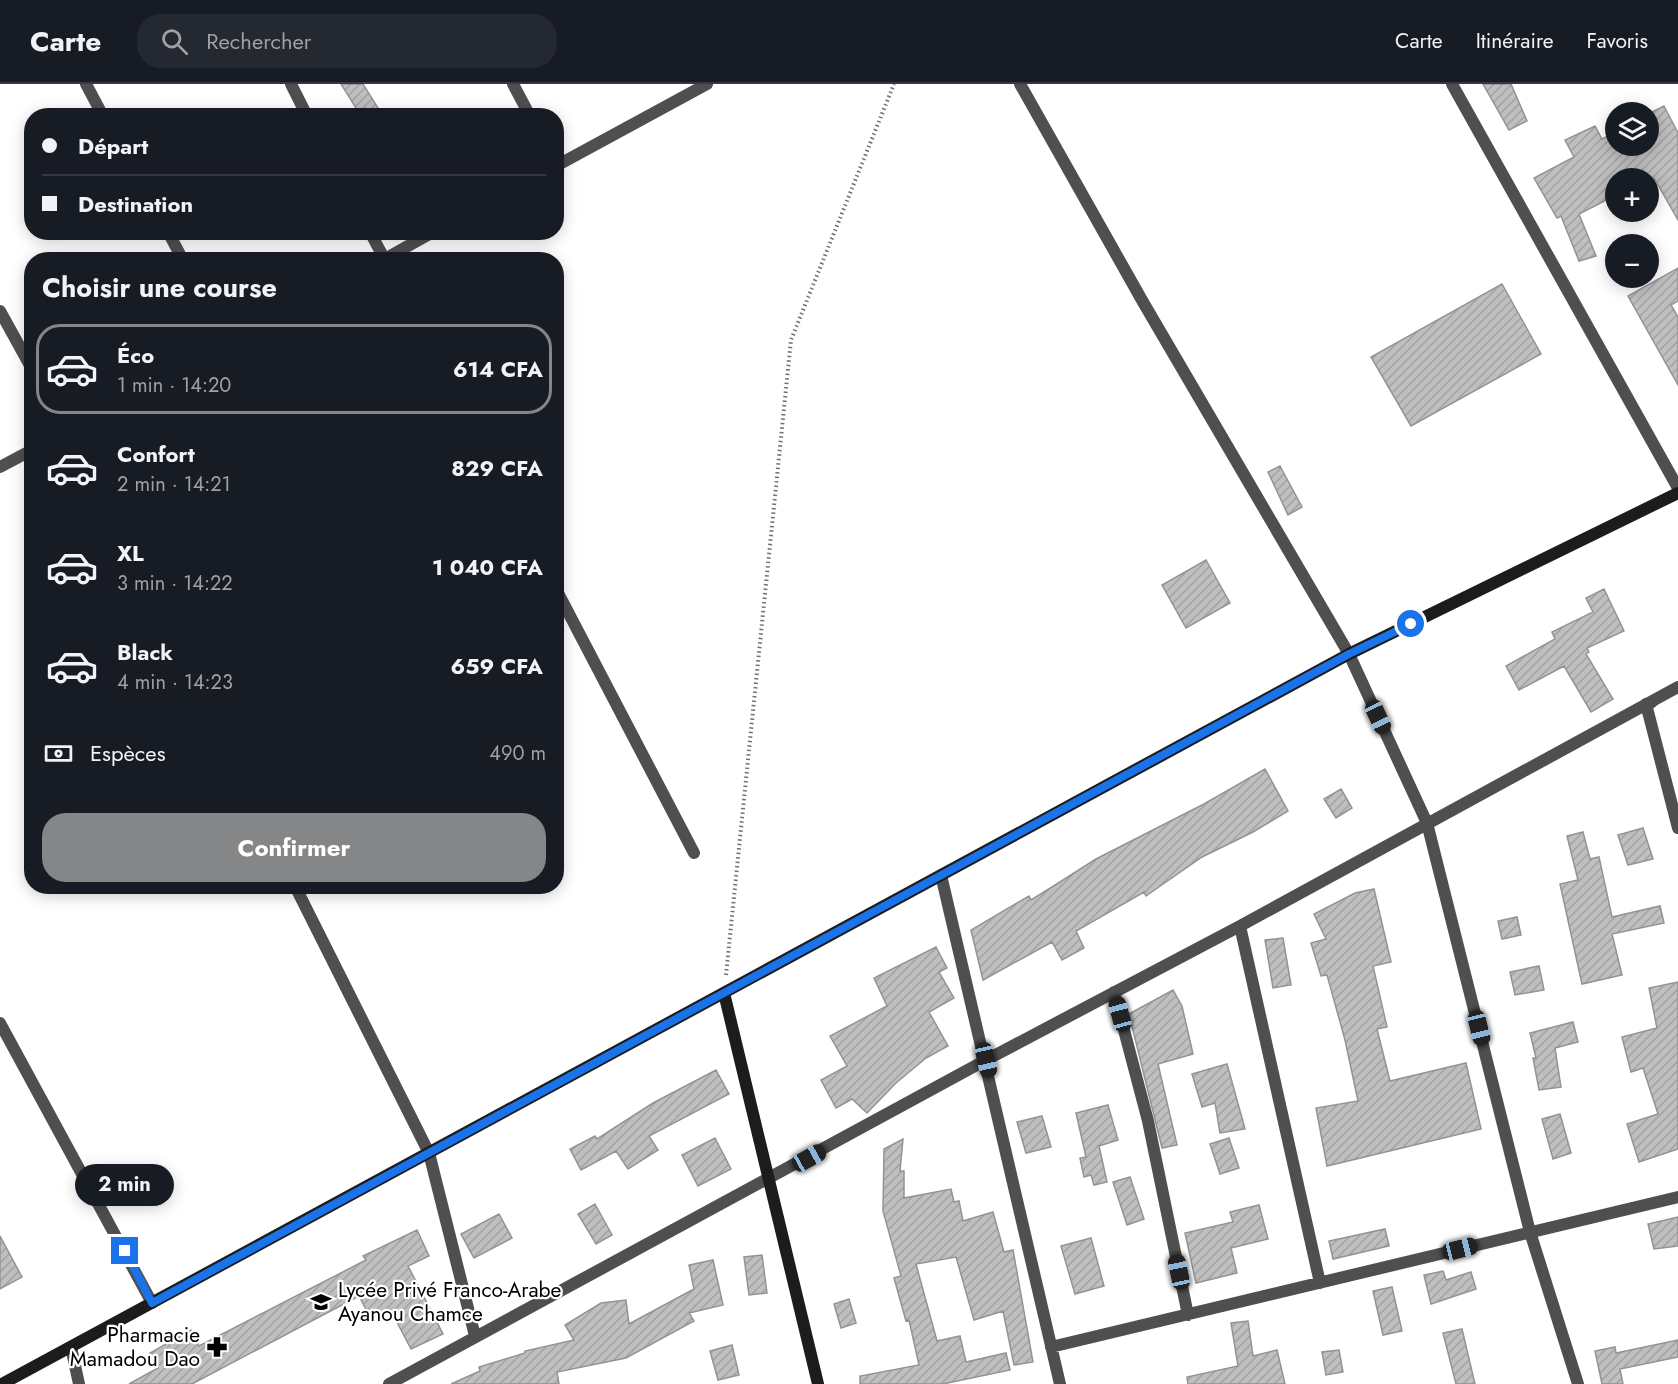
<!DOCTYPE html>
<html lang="fr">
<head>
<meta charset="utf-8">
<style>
	body { margin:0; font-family:Jost,sans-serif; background:#242831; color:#f1f3f6; height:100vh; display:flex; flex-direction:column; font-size:22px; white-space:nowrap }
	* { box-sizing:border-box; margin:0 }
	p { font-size:20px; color:#9ea1a6 }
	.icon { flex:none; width:33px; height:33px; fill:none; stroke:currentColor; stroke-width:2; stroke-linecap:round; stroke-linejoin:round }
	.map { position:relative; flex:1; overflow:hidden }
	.sheet { position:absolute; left:24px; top:168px; width:540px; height:642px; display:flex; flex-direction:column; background:#171b24; border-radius:24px; box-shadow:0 3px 15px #0003 }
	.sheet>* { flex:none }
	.hud { position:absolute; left:24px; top:24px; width:540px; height:132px; border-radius:24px; box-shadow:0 3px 15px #0003; display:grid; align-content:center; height:132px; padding:0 18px; background:#171b24 }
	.controls { position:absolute; left:1605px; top:18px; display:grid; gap:12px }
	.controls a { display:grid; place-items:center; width:54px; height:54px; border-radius:50%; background:#171b24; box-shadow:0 3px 15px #0003; font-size:30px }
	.end { position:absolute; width:27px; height:27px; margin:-14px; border:8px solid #1a73e8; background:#fff; box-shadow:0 0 0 3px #fff }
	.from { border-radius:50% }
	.bubble { position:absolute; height:42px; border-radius:21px; background:#171b24; box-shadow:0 3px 15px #0003; font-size:20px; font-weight:700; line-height:42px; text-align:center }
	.car { position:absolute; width:18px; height:36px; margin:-18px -9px; border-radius:8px; box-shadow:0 0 4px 2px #0007; background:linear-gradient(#222 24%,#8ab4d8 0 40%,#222 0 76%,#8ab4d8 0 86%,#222 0) }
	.hud b { display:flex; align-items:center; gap:21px; height:57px; font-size:22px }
	.hud b+b { border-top:2px solid #363941 }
	.hud i { width:15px; height:15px; background:#f1f3f6 }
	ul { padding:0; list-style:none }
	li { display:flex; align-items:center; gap:18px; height:90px; margin:0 12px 9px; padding:0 6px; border:3px solid transparent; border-radius:24px }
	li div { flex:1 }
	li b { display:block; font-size:22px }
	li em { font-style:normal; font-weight:700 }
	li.on { border-color:#858687 }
	li>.icon { width:54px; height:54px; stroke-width:1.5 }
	h2 { padding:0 18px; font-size:27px; line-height:72px }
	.pay { display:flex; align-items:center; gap:15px; height:66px; padding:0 18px; font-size:22px }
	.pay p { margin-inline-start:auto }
	.button { display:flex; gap:12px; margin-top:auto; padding:12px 18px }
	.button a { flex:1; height:69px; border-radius:24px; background:#858687; color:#fff; font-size:24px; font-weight:700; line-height:69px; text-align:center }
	header { display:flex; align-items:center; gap:36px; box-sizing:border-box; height:84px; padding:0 30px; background:#171b24; border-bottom:2px solid #363941 }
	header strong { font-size:28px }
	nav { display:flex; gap:33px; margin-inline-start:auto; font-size:21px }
	.search { width:420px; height:54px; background:#242831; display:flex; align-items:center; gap:15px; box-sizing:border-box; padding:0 21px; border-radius:24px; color:#9ea1a6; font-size:22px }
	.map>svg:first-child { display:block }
	.building { fill:url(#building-hatch); stroke:#939393; stroke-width:1.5 }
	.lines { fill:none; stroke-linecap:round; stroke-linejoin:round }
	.path { stroke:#717171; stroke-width:4; stroke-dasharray:1.5 3; stroke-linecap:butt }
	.street { stroke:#4f4f4f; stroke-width:12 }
	.secondary { stroke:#1c1c1c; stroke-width:12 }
	.route { stroke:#1a73e8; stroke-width:8 }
	.labels { text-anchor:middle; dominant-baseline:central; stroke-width:4.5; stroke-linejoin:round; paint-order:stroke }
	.poi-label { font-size:21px; fill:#000; stroke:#fff; text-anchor:start }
</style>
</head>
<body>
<header>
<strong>Carte</strong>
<div class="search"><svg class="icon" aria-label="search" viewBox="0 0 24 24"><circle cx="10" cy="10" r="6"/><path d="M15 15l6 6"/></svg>Rechercher</div>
<nav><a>Carte</a><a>Itinéraire</a><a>Favoris</a></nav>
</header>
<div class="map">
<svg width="1678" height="1300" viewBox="0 0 1678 1300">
	<defs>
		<pattern id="building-hatch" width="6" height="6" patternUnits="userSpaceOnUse" patternTransform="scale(1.5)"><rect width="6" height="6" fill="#bfbfbf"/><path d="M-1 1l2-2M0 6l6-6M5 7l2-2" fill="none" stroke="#a2a2a2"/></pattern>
	</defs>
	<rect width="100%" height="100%" fill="#fff"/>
	<path class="building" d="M341 0H363L378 24 366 32H361Z
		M1483 0H1511L1527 37 1509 46Z
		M1664 22 1678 49V136L1654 94H1616V111L1579 130 1596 172 1579 177 1561 132 1557 134 1534 94 1574 73 1565 56 1595 42 1602 55 1616 48V62H1648V30Z
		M1678 184V217L1671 221 1678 233V301L1628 212Z
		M1502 200 1541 270 1411 342 1371 273Z
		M1280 382 1302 423 1288 431 1268 388Z
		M1206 476 1230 519 1186 544 1162 501Z
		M1604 505 1624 547 1587 564 1589 568 1586 570 1613 615 1591 628 1564 582 1519 606 1506 582 1555 555 1552 548 1593 528 1586 514Z
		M1265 685 1288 727 1253 748 1202 773 1146 812 1144 808 1076 847 1084 864 1062 876 1052 858 983 896 971 846 1029 812 1031 816 1052 803 1096 775 1204 720Z
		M1341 705 1352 724 1336 734 1324 715Z
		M1643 744 1653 775 1628 781 1618 751Z
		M1583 748 1590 775 1599 773 1612 833 1660 822 1664 839 1612 850 1622 891 1582 900 1560 800 1578 796 1567 752Z
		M1374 805 1391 878 1373 882 1387 943 1377 945 1390 997 1466 979 1481 1045 1327 1082 1316 1024 1358 1017 1345 956 1327 891 1321 892 1311 859 1326 855 1314 830 1355 809Z
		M1517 833 1521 851 1502 855 1498 837Z
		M1283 854 1291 901 1273 904 1265 856Z
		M936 863 947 884 939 888 954 914 929 928 948 962 926 974 896 999 867 1029 852 1015 836 1024 821 996 847 982 830 952 887 922 874 894Z
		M1539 882 1544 906 1515 911 1510 888Z
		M1678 898V1065L1639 1078 1627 1040 1658 1030 1643 984 1631 988 1622 953 1657 944 1649 904Z
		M1173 906 1182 922 1193 970 1158 980 1177 1061 1162 1064 1129 930Z
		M1573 938 1578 958 1555 964 1561 1003 1539 1006 1533 974H1536L1530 949Z
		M1227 980 1245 1045 1220 1049 1215 1019 1202 1023 1192 990Z
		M716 986 729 1010 649 1052 658 1066 628 1085 616 1067 581 1086 570 1065 595 1052 597 1055 653 1019Z
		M1108 1021 1118 1056 1099 1062 1107 1098 1094 1101 1091 1091 1084 1093 1080 1074 1086 1073 1076 1029Z
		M1560 1030 1571 1069 1553 1075 1542 1035Z
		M1042 1032 1051 1063 1026 1069 1017 1038Z
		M715 1054 731 1085 698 1102 682 1071Z
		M1229 1054 1239 1084 1220 1090 1210 1060Z
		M903 1055 900 1087H904V1114L951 1105 954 1118 959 1117 963 1137 993 1128 1004 1168 1013 1166 1033 1278 1014 1281 1003 1227 974 1236 956 1173 916 1180 937 1257 960 1252 966 1278 1006 1269 1010 1286 943 1300H860V1292L919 1281 909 1236 906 1237 894 1194 901 1192 883 1127 884 1065Z
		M1130 1093 1144 1135 1127 1141 1113 1098Z
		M595 1120 612 1151 596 1160 578 1130Z
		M1259 1121 1268 1155 1231 1164 1237 1189 1196 1199 1185 1149 1233 1138 1230 1128Z
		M499 1130 512 1154 474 1174 461 1150Z
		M1678 1133V1162L1654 1165 1648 1140Z
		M1385 1145 1389 1162 1333 1175 1329 1157Z
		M417 1146 429 1172 408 1182 443 1250 411 1265 390 1225 371 1235 359 1212 192 1300H129L158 1284 150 1269 191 1246 199 1262 366 1176 363 1172Z
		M0 1152 22 1193 0 1205Z
		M1091 1154 1104 1202 1075 1210 1061 1162Z
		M762 1171 767 1209 749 1211 744 1173Z
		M713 1176 723 1221 689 1229 694 1237 626 1274 557 1288 559 1300H451L480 1287 479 1283 525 1269V1267L574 1256 565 1241 601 1219 626 1216 629 1240 694 1205 689 1181Z
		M1443 1187 1446 1196 1471 1188 1476 1205 1431 1220 1424 1191Z
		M1392 1203 1402 1247 1383 1251 1373 1207Z
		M849 1215 856 1239 841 1244 834 1220Z
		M1248 1237 1253 1272 1277 1266 1285 1300H1188L1187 1293 1238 1282 1231 1239Z
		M1462 1245 1475 1300H1456L1443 1249Z
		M1678 1256V1273L1620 1285 1623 1300H1602L1595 1267 1615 1263 1616 1269Z
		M732 1261 739 1291 718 1296 710 1267Z
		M1339 1266 1343 1288 1326 1291 1322 1268Z"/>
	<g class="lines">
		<path class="path" d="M726 891 791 256 894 0"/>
		<path class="street" d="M86 0 103 32
			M291 0 307 32
			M513 0 530 32
			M1020 0 1143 218 1349 570 1427 739 1530 1148 1578 1300
			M1452 0 1678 404
			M556 82 707 0
			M168 148 183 176
			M370 148 385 176
			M383 176 433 148
			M0 227 32 285
			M0 383 32 366
			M556 505 694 769
			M1652 618 1646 620 1678 744
			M941 791 1060 1300
			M295 802 429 1069 475 1252
			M1240 842 1320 1199
			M1114 908 1148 1037 1188 1231
			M0 939 152 1219
			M71 1263 79 1300
			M1051 1263 1678 1113
			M389 1300 986 976 1240 842 1678 603"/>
		<path class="secondary" d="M724 909 818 1300
			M2 1300 1349 570 1678 409"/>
	</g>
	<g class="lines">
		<path class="route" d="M125 1167 152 1219 1349 570 1411 540"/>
	</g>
	<defs>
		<g id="school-bare" transform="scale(1.62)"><path d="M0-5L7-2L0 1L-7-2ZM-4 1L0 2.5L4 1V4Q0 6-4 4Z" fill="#000" stroke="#fff" stroke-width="2.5" paint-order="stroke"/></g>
		<g id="pharmacy-bare" transform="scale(1.62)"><path d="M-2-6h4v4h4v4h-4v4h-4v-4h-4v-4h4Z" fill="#000" stroke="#fff" stroke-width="2.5" paint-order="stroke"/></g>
	</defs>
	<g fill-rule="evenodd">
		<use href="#school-bare" x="321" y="1218"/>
		<use href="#pharmacy-bare" x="217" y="1263"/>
	</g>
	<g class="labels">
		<g class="poi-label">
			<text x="338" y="1206">Lycée Privé Franco-Arabe<tspan x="338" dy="24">Ayanou Chamce</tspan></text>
			<text x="200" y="1251" text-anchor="end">Pharmacie<tspan x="200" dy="24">Mamadou Dao</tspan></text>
		</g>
	</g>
</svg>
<div class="controls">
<a><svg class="icon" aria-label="layers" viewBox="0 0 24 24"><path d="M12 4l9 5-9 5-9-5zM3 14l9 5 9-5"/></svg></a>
<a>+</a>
<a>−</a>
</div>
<i class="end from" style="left:1411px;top:540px"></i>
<i class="end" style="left:125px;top:1167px"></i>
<div class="bubble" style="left:75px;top:1080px;width:99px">2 min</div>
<i class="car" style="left:1378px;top:633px;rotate:155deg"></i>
<i class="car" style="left:1120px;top:930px;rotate:345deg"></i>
<i class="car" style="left:1479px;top:944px;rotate:166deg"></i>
<i class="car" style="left:986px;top:976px;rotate:167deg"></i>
<i class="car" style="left:809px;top:1074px;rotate:61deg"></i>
<i class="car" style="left:1460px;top:1165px;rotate:76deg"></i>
<i class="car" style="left:1179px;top:1188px;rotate:348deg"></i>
<div class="hud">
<b><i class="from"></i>Départ</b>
<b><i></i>Destination</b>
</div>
<section class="sheet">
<h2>Choisir une course</h2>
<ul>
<li class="on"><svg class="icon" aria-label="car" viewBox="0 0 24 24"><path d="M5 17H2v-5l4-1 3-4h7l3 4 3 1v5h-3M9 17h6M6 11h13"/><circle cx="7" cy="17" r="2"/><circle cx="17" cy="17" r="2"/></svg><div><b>Éco</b><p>1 min · 14:20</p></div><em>614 CFA</em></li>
<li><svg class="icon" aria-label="car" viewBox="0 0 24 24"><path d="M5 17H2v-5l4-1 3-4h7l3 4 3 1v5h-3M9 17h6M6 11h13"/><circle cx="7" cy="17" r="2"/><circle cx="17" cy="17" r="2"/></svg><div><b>Confort</b><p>2 min · 14:21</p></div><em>829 CFA</em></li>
<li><svg class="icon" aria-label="car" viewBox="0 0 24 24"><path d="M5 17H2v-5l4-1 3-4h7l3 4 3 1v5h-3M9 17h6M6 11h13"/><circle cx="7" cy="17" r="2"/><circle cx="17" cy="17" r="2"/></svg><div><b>XL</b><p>3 min · 14:22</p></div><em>1 040 CFA</em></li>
<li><svg class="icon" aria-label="car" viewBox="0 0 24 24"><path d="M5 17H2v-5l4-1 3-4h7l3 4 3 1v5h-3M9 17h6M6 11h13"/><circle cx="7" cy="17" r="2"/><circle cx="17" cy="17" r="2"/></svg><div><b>Black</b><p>4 min · 14:23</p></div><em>659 CFA</em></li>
</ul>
<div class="pay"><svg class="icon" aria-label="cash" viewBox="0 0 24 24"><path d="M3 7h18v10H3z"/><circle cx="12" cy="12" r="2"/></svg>Espèces<p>490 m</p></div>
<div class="button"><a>Confirmer</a></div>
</section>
</div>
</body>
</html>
